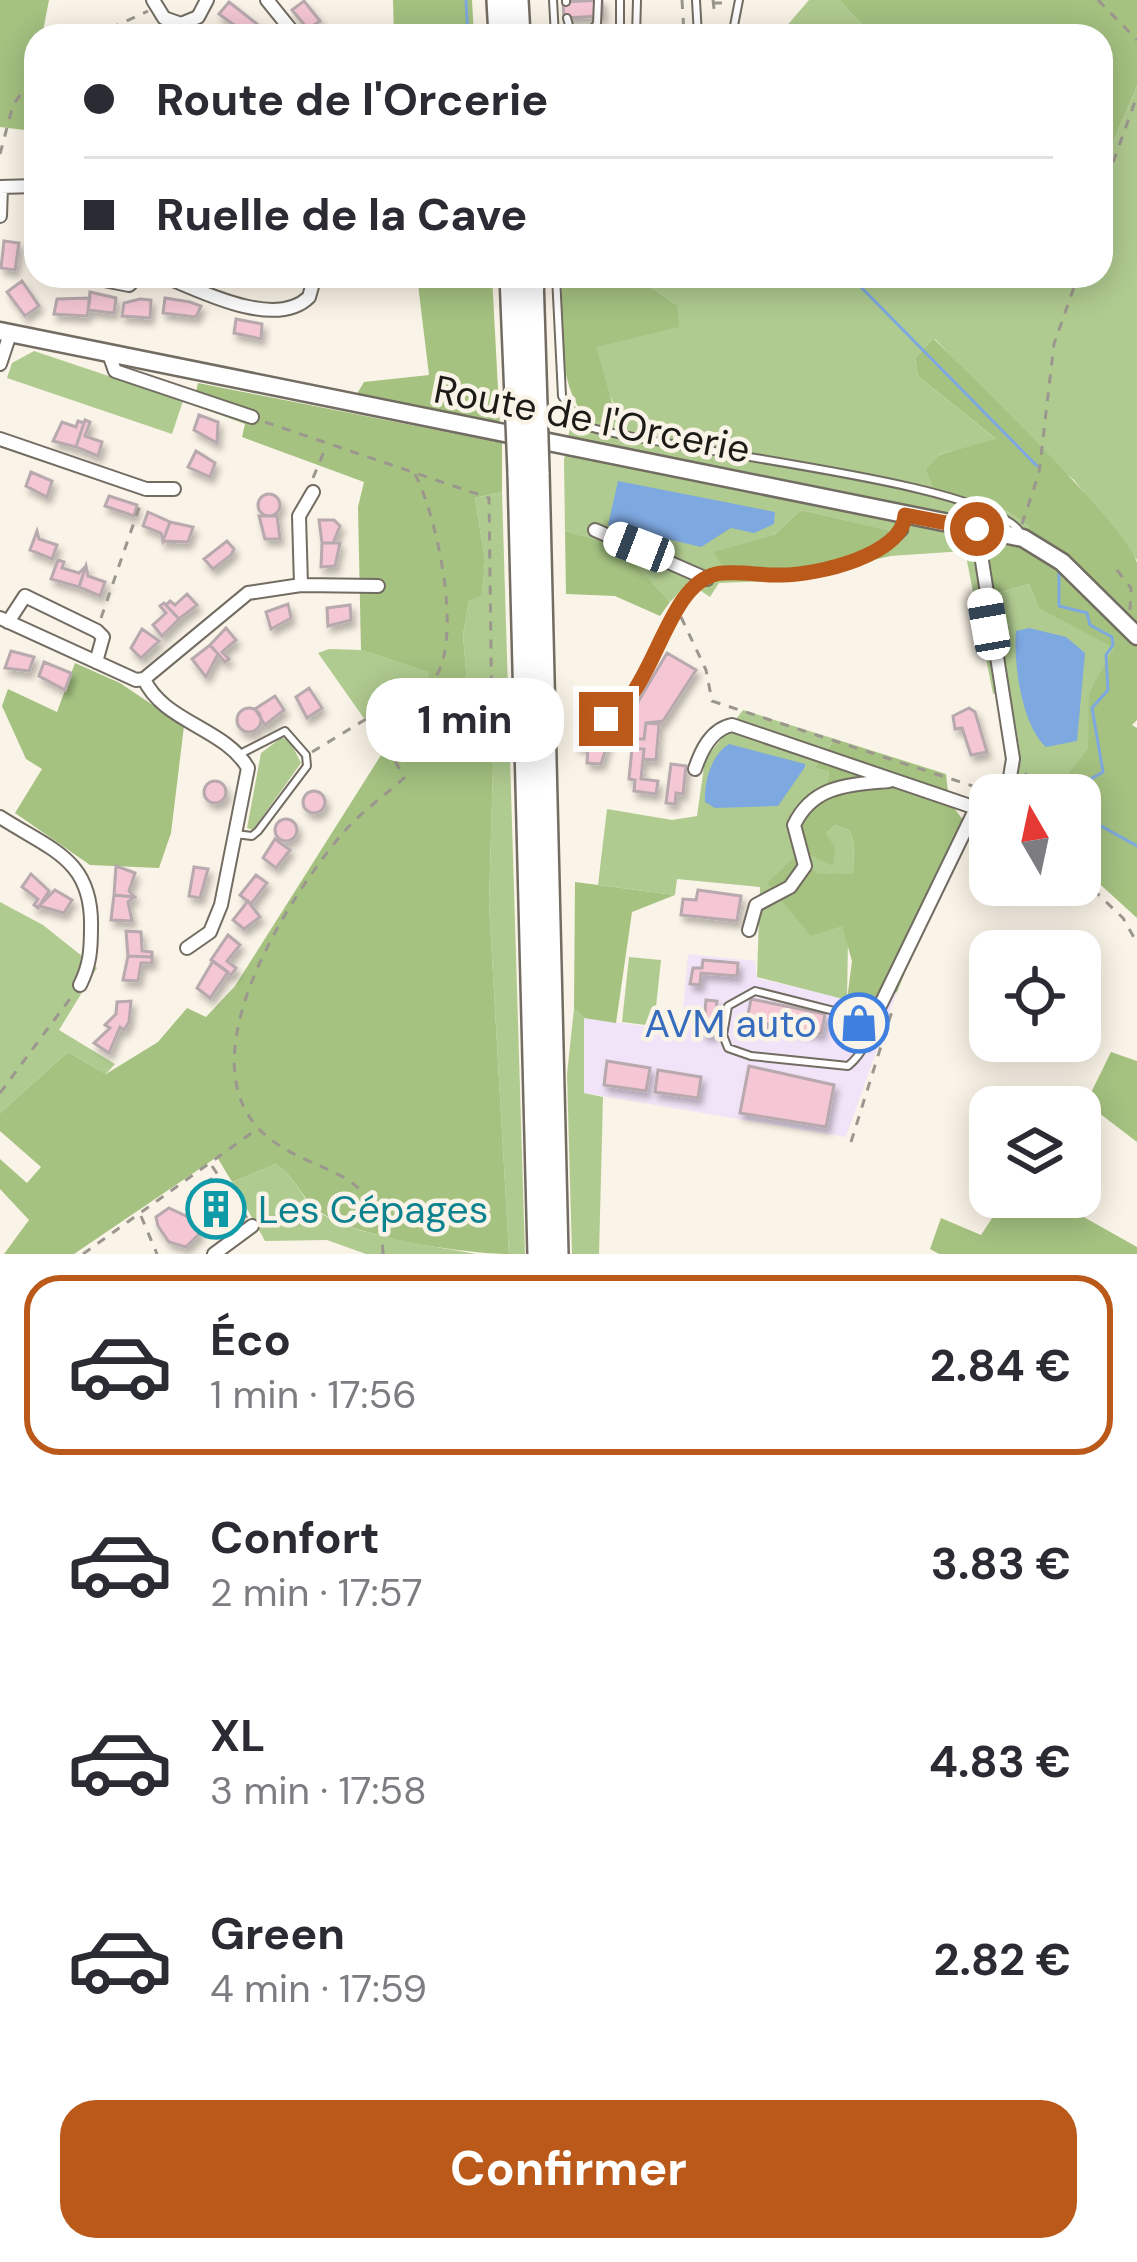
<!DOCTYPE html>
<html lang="fr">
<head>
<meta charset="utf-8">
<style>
	body { margin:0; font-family:"DM Sans",sans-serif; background:#f2f2f3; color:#2b2b33; height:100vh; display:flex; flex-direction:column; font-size:45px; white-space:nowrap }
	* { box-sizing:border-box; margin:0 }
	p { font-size:39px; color:#7c7c81 }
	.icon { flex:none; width:66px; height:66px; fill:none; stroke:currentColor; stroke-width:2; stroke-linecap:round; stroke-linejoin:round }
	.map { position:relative; height:1254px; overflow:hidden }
	.details { display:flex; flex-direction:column; background:#fff; flex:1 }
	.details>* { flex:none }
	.banner { position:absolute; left:24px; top:24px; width:1089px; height:264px; border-radius:36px; box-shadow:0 6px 30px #0003; display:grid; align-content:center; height:264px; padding:0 60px; background:#fff }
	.needle { width:78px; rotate:351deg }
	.controls { position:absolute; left:969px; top:774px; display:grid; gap:24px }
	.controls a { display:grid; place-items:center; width:132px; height:132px; border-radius:24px; background:#fff; box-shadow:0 6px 30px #0003; font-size:60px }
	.end { position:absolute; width:54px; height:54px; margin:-27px; border:15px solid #ba5919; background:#fff; box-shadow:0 0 0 6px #fff }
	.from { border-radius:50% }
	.bubble { position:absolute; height:84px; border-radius:36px; background:#fff; box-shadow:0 6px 30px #0003; font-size:39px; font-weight:700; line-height:84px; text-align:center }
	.car { position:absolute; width:36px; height:72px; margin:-36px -18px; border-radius:15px; box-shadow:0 0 9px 3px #0007; background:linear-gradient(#fff 24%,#345 0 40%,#fff 0 76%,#345 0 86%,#fff 0) }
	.banner b { display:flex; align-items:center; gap:42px; height:114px; font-size:45px }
	.banner b+b { border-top:3px solid #e1e1e2 }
	.banner i { width:30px; height:30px; background:#2b2b33 }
	ul { padding:21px 0 0; list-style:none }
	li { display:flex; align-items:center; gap:36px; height:180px; margin:0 24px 18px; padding:0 36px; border:6px solid transparent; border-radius:36px }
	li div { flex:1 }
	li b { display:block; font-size:45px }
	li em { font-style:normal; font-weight:700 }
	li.current { border-color:#ba5919 }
	li>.icon { width:108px; height:108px; stroke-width:1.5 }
	.action { display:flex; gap:24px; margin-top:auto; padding:24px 60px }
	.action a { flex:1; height:138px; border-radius:36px; background:#ba5919; color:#fff; font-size:48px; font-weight:700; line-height:138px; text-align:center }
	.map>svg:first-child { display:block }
	.commercial { fill:#f2e4f8 }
	.green { fill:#b0cb90 }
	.forest { fill:#a5c281 }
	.water { fill:#7ea8e0 }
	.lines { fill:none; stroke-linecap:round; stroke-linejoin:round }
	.stream { stroke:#7ea8e0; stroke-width:3 }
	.building { fill:#f5c6d4; stroke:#b7a9ad; stroke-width:3; filter:url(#shadow) }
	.lane-casing { stroke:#726c62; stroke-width:10 }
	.street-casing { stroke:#726c62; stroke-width:16 }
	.secondary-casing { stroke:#726c62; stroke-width:21 }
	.highway-casing { stroke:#726c62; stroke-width:26 }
	.path { stroke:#9c978e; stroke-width:3; stroke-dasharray:9 9; stroke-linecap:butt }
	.lane { stroke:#fff; stroke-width:6 }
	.street { stroke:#fff; stroke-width:12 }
	.secondary { stroke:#fff; stroke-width:16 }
	.highway { stroke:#fff; stroke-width:21 }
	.highway-bridge-casing { stroke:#726c62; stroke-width:26; stroke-linecap:butt }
	.highway-bridge { stroke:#fff; stroke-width:21 }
	.route { stroke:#ba5919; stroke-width:15 }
	.labels { text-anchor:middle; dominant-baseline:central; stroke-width:9; stroke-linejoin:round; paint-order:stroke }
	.street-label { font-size:39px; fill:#1d1b17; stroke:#faf3e7 }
	.shop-label { font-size:39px; fill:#366cbe; stroke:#faf3e7; text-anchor:end }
	.culture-label { font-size:39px; fill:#0d838f; stroke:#faf3e7; text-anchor:start }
</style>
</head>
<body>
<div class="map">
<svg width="1137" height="1254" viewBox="0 0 1137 1254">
	<defs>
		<filter id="shadow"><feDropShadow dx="3.5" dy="6" stdDeviation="3" flood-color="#0004"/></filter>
	</defs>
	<rect width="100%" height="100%" fill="#faf3e7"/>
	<path class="commercial" d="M688 954 755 961 757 978 872 1005 897 992 846 1137 584 1093V1018L681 1031Z"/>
	<path class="green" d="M809 0H839L873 36H778Z
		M1137 86V560L1074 480 1049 460 935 339 915 358 918 376 997 440 940 454 934 488 1008 512 1029 526 992 595 1029 584 1039 609 1115 648 1089 692V749L1062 781 1063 795H1007C1030 763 1015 728 1008 691L993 694 965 551 890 556 887 530 801 510 774 535 722 565 792 580 719 583 710 597 689 583 670 602 619 548 565 531 564 460 574 405 589 421 621 419 605 385 595 347 677 305 634 276H1101V170Z
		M34 351 183 401 172 434 7 378 12 363Z
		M502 492 525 1254H509L489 904 493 765 470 717 463 635 469 601 482 594 485 560 475 498Z
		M329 649 361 650 430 672C422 713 402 716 387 751L318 653Z
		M743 710 835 739 814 768 829 772 823 800 826 834 835 825 849 830 854 842 853 875 816 873 848 939 847 1000 757 977 760 887 677 879 675 895 598 885 607 809 672 820 697 816 705 760Z
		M281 738 289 739 301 763 253 830 247 828 261 753Z
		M0 902 43 925 97 968 59 1030 115 1064 106 1074 68 1052 0 1113Z
		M629 957 661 960 654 1026 622 1022Z
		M574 1009 584 1018V1093L603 1097 599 1254H572L567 1074Z
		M276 1164C298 1181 297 1190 312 1206 340 1235 436 1246 476 1254H366L327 1240 265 1241 232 1182Z"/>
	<path class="forest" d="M0 0H49L42 36H36V107L25 130 0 127Z
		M393 0H472L474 36H394Z
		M839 0H1137V86L1101 170V36H873Z
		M417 276H492L500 426 355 397 364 382 429 375Z
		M562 276H634L677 305 679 327 596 347 618 423 589 421C555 385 562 323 562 276Z
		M934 339C968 373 1130 530 1137 563 1137 607 1137 674 1137 720L1132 725 1137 728V918L1080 866V795H1063L1062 781 1088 749 1089 692 1114 648 1039 609 1029 584 991 595 985 562 994 549 1019 545 1029 526 1008 512 934 489 926 469 941 454 996 439 918 376 915 358Z
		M198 383 502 443V492L475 498 485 560 482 595 469 601 463 635 470 717 493 765 489 904 509 1254C467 1254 341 1237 312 1205 297 1189 296 1179 276 1164L232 1182 217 1157 74 1254H4L29 1220 0 1189V1159L27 1183 41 1167 0 1131V1113L68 1052 106 1074 158 1042 187 1008 206 1017 235 986 395 733 424 702 429 672 361 650 358 507 364 482 242 437 245 424 193 405Z
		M801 510 888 530 890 556 792 580 722 565 714 552 774 535Z
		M565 531 619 547 670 602 660 616 615 596 566 594Z
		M75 663 120 683 184 726 171 833 159 868 90 865 15 813 42 769 26 759 2 706 8 689 57 712Z
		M835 739 946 774 949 801 966 824 897 992 872 1005 847 1000 852 961 842 926 811 936 767 883 797 855 816 873 853 874 854 842 849 830 835 825 826 834 835 847 833 866 811 855 798 818 823 800 829 772 814 768Z
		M575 882 675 895 632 912 616 1023 584 1018 574 1009Z
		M1111 1052 1137 1061V1142L1086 1103Z
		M1057 1202 1137 1247V1254H939L930 1249 941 1218 981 1235 1000 1206Z"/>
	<path class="water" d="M618 481 775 512 774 524 754 533 731 528 701 547 608 525Z
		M1029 628 1066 637 1085 653 1077 741 1046 747C1022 726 1013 663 1016 631Z
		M729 744 805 764V767L778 806 715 808 705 802C704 782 711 755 729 744Z"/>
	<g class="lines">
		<path class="stream" d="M466 0 468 36
			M850 276 1037 466
			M1059 571V606L1087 613 1090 625 1112 637 1113 645 1106 655 1108 690 1092 708 1103 772 1073 789 1075 795
			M1080 807 1085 817 1137 846"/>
	</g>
	<path class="building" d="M602 0 603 16 564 18 563 2Z
		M304 1 320 21 308 29 292 10Z
		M229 2 257 24 248 35 219 14Z
		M4 241 19 243 15 270 1 268Z
		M22 281 39 306 25 316 7 292Z
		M90 292 116 298 114 313 88 310Z
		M90 298 87 316 54 314 57 299Z
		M165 298 190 302 201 306 196 317 163 313Z
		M140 299 151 300 150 318 122 316 124 303Z
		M236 319 262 324 261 339 234 333Z
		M199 415 218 422 217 443 194 430Z
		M85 420 90 422 85 436 102 442 98 456 76 447Z
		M78 421 84 423 76 447 53 441 62 422 76 427Z
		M196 451 215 463 210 477 188 467Z
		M31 472 52 481 47 497 26 486Z
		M258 505a11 11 0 1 1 22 0a11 11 0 1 1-22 0Z
		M109 496 137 505 134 516 105 506Z
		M148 512 170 522 163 541 161 533 143 526Z
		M259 516H277L280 539H265Z
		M319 520H334L340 526 333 543H322Z
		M170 522 193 527 188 542 163 541Z
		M37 531 39 539 57 545 52 559 30 550Z
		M227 541 234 549 231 555 213 569 204 559Z
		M322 543H340L335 566 321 567Z
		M58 560 64 562 62 568 79 573 86 566 79 587 51 579Z
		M86 566 88 576 105 582 100 596 79 587Z
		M187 594 197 605 179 619 166 605 170 601 175 605Z
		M164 603 179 619 162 636 153 625 166 613 160 606Z
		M288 604 291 618 271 629 266 612Z
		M350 605 351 620 328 626 327 608Z
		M226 628 236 640 222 652 229 659 225 662 210 645Z
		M142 629 159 641 141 658 131 648Z
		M210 645 218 654 206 677 192 659Z
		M11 651 34 657 29 671 5 668Z
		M667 653 696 670 663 721 646 723 644 739H633L638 702Z
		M44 662 71 673 65 690 39 676Z
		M309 688 322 708 307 718 296 697Z
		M275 696 284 710 265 725 255 709Z
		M237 720a12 12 0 1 1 24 0a12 12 0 1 1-24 0Z
		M969 708 975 712 987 752 971 755 962 728 955 729 953 716Z
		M646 723 659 724 656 760 643 759 644 749 632 748 633 739H644Z
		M613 726 601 764 587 763 588 746 577 747V738Z
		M632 748 644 749 641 779 658 781 656 794 634 791 635 780 629 779Z
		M671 764 686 766 683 794 676 793 675 804 666 803Z
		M204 792a11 11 0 1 1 22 0a11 11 0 1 1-22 0Z
		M303 802a11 11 0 1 1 22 0a11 11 0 1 1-22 0Z
		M275 830a11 11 0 1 1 22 0a11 11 0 1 1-22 0Z
		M275 839 290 850 276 868 263 858Z
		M116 866 135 873 129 891 134 897 114 895Z
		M194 867 208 869 200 898 189 896Z
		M31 874 49 891 38 908 34 905 38 899 22 887Z
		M256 875 267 883 251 904 240 895Z
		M55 890 72 900 64 913 39 906Z
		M698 890 741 896 737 921 681 915 683 899 696 900Z
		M114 895 134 897 128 902 132 921 111 920Z
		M248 901 260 917 244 929 233 920Z
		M126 931 141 932 142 951 152 952V957L128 956Z
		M228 935 240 945 227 961 236 968 231 975 211 960Z
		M128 956 152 957V963H141L138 981 123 980Z
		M703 960 738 963 737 976 701 973 700 985 690 984 693 968H702Z
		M213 961 228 972 210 998 197 988Z
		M751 999 825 1014 821 1034 747 1020Z
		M706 1000 717 1001 714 1035 703 1034Z
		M131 1001 129 1022 124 1030 120 1027 109 1053 94 1043 110 1028 105 1025 116 1014 117 1002Z
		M607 1061 650 1068 646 1091 604 1085Z
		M749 1066 834 1085 826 1127 740 1113Z
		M658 1070 701 1077 698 1098 655 1092Z
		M211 1179 238 1218 226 1226 205 1217 194 1200 192 1192Z
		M169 1208 190 1218 200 1233 186 1247 169 1242 158 1226 156 1217Z"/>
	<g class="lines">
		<g class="lane-casing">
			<path id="lane" d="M553 0 555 36
				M566 0V2
				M696 0 698 36
				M567 18 572 36
				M585 36 597 24 598 0
				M620 36V0
				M636 36 637 0
				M732 36 739 0
				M556 276 562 396 579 424C657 451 988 479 1021 533
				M538 295 544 276
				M606 719C655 692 656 616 696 584 720 565 758 578 786 575 822 573 880 558 904 531L905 518
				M235 834 252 836 258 831 307 766 306 755 285 731 240 754
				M874 1021 755 991 728 1006 723 1035 728 1048 751 1056 848 1066C866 1051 870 1033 878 1010"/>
		</g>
		<g class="street-casing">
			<path id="street" d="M153 0 164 18 181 24 198 17 207 0
				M267 0 296 36
				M0 187 36 186
				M0 216 1 187
				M84 276 129 285 138 276
				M164 276C200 291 276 330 309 297L315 276
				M109 354 115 371 252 417
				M0 364 10 334
				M0 439 146 489H174
				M977 529 1013 759 1010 777 993 795
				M595 530 707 579
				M301 585 378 586
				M0 618 136 680 144 679 248 593 301 585 299 516 313 492
				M8 622 25 596 97 631 103 637 96 662
				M144 679C163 722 225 728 248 768L221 905 210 932 187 948
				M695 769C701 751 711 729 732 725L976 808
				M0 817C51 850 93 859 91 928 91 950 90 965 80 985
				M749 930 756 905 790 887 805 866 794 825C813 785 848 785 889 781
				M878 1010 976 808 990 799
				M214 1254 252 1226"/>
		</g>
		<g class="secondary-casing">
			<path id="secondary" d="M0 331 1023 538 1062 562 1137 636"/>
		</g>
		<g class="highway-casing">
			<path id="highway" d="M498 0 500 36
				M517 0 519 36
				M511 276 516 398
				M532 276 536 406
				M519 472 539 1254
				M538 472 557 1254"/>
		</g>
		<path class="path" d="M682 0 684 33 691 36
			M713 0 714 9
			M1098 0 1137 40
			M713 3H729
			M94 36 148 11
			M0 154 13 105 36 73
			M1101 196 1137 96
			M265 422 489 498 492 727
			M313 478 325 449
			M1022 524 1039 473 1054 344 1078 276
			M1117 570 1131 588 1130 610
			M681 617 706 670 712 701 982 789
			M101 618 141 502
			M312 752 371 716 377 725
			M1025 773 1042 795
			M1080 877 1123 918 1137 943
			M0 1093 72 996
			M851 1142 893 1008
			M212 1166 247 1218
			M141 1216 157 1254
			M83 1254 257 1129
			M383 1254C380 1160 312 1179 262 1132 184 1057 290 896 342 834 361 812 383 797 404 778L378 727C395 707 420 701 435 678 463 636 437 517 415 474"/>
		<use href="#lane" class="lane"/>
		<use href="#street" class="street"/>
		<use href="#secondary" class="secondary"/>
		<use href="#highway" class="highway"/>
		<g class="highway-bridge-casing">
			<path id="highway-bridge" d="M516 398 519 472
				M536 406 538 472"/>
		</g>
		<use href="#highway-bridge" class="highway-bridge"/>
	</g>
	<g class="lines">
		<path class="route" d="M606 719C655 693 665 586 716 574 735 570 761 576 781 575 818 575 903 555 905 515L977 529"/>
	</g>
	<defs>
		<g id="shop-ring" transform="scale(3)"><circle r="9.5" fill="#faf3e7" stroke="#3f7fe0" stroke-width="1.5"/><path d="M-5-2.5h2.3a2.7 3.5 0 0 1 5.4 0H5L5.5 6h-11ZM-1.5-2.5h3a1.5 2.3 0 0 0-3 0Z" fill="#3f7fe0"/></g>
		<g id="building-ring" transform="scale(3)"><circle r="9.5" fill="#faf3e7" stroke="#0f9aa8" stroke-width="1.5"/><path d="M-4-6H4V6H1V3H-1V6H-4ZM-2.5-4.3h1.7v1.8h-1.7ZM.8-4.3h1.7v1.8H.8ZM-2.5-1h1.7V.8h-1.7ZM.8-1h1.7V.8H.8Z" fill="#0f9aa8"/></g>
	</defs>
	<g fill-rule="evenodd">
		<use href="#shop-ring" x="859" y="1023"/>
		<use href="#building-ring" x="216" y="1209"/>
	</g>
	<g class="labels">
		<g class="street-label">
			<text transform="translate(592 419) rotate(11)">Route de l'Orcerie</text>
		</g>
		<g class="shop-label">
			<text x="817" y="1023">AVM auto</text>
		</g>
		<g class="culture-label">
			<text x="258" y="1209">Les Cépages</text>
		</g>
	</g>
</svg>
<div class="controls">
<a><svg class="needle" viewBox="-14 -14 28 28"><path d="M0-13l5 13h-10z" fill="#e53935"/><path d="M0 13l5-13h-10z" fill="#7c7c81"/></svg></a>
<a><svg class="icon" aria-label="locate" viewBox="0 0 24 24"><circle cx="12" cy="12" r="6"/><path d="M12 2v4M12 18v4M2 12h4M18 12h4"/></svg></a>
<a><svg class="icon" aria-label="layers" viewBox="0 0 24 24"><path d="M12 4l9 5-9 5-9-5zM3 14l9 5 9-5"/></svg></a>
</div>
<i class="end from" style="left:977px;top:529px"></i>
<i class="end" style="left:606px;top:719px"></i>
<div class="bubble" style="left:366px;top:678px;width:198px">1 min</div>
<i class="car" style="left:639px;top:547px;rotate:291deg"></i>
<i class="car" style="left:989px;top:624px;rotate:350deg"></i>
<div class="banner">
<b><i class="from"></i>Route de l'Orcerie</b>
<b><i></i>Ruelle de la Cave</b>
</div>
</div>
<section class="details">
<ul>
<li class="current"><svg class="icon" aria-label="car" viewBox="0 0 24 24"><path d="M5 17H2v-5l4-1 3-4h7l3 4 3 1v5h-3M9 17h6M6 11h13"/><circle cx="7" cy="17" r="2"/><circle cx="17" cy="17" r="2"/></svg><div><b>Éco</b><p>1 min · 17:56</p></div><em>2.84 €</em></li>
<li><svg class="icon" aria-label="car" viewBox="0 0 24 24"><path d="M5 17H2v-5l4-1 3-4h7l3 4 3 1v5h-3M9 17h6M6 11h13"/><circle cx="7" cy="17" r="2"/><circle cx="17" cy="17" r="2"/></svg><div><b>Confort</b><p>2 min · 17:57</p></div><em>3.83 €</em></li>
<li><svg class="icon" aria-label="car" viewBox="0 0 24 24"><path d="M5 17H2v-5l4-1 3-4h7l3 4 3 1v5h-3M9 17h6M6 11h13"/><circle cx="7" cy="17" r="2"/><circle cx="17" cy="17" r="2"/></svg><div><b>XL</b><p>3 min · 17:58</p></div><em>4.83 €</em></li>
<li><svg class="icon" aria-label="car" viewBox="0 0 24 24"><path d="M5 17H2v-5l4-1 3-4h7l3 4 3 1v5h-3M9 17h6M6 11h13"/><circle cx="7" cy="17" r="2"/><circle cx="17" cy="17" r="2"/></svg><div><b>Green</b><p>4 min · 17:59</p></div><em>2.82 €</em></li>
</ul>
<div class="action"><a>Confirmer</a></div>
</section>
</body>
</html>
